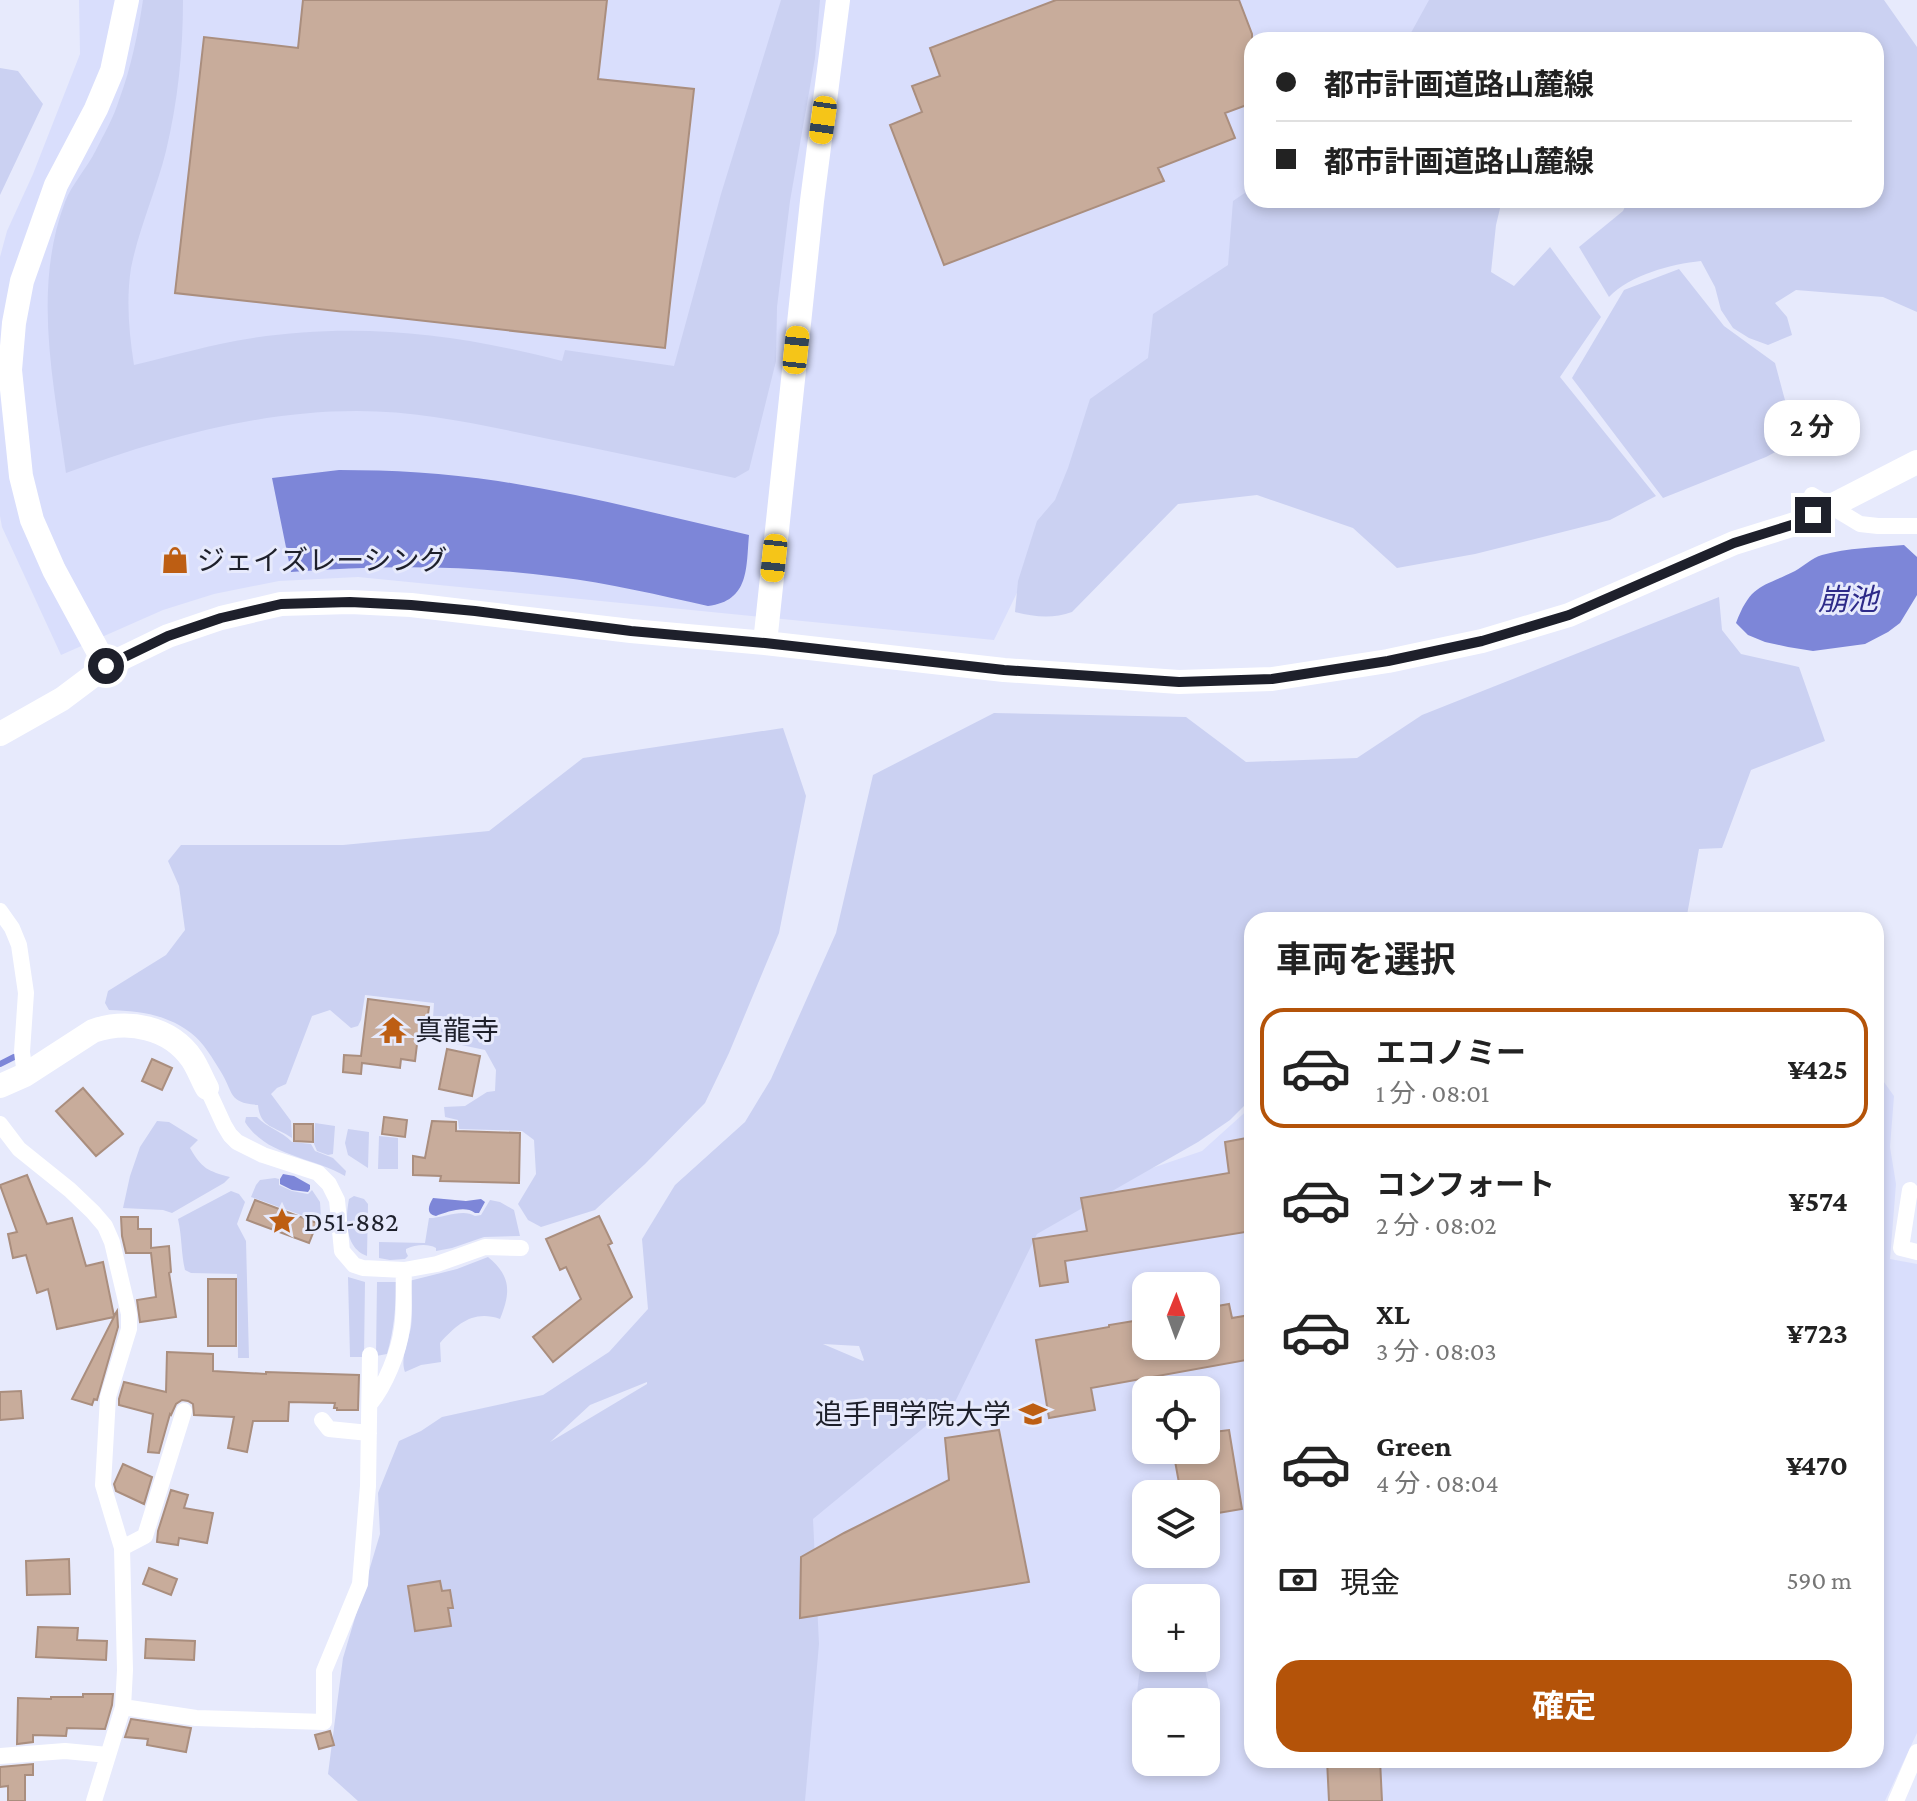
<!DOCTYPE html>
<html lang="ja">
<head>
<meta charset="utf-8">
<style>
	body { margin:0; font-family:"Crimson Pro","Noto Sans JP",serif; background:#f2f2f2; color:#222; height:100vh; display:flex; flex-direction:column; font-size:30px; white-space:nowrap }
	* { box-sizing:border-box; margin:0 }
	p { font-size:26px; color:#767676 }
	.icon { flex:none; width:44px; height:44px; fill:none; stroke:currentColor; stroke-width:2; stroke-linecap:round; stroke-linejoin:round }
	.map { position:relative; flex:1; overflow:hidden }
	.side { position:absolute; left:1244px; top:912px; width:640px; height:856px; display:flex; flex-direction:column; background:#fff; border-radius:24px; box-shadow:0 4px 12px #0003 }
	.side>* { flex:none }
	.banner { position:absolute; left:1244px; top:32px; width:640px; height:176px; border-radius:24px; box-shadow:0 4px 12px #0003; display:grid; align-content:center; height:176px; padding:0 32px; background:#fff }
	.needle { width:52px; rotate:1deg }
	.fabs { position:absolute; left:1132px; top:1272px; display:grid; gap:16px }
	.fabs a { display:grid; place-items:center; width:88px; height:88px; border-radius:16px; background:#fff; box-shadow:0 4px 12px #0003; font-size:40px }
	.end { position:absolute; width:36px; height:36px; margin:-18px; border:10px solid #1e202b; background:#fff; box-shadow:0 0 0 4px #fff }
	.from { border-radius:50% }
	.bubble { position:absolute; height:56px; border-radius:24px; background:#fff; box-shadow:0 4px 12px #0003; font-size:26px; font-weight:700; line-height:56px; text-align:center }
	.car { position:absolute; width:24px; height:48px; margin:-24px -12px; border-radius:10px; box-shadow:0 0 6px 2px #0007; background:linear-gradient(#f5c518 24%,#345 0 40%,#f5c518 0 76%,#345 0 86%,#f5c518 0) }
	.banner b { display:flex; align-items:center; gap:28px; height:76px; font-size:30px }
	.banner b+b { border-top:2px solid #e0e0e0 }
	.banner i { width:20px; height:20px; background:#222 }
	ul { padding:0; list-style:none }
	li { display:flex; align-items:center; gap:24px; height:120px; margin:0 16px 12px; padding:0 16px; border:4px solid transparent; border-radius:24px }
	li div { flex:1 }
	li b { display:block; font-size:30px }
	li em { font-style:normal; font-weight:700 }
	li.on { border-color:#b45309 }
	li>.icon { width:72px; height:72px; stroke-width:1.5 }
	h2 { padding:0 32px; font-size:36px; line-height:96px }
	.pay { display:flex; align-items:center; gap:20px; height:88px; padding:0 32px; font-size:30px }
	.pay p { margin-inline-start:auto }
	.cta { display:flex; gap:16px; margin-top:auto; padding:16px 32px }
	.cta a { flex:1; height:92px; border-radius:24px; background:#b45309; color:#fff; font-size:32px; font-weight:700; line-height:92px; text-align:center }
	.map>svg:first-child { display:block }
	.built { fill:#d9defc; fill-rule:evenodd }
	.green { fill:#cbd1f2; fill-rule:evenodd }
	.water { fill:#7d86d8 }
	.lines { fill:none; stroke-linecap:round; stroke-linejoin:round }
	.stream { stroke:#7d86d8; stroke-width:6 }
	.building { fill:#c8ac9b; stroke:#aa8e7e; stroke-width:2 }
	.street { stroke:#fff; stroke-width:16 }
	.secondary { stroke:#fff; stroke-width:24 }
	.route { stroke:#1e202b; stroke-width:10 }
	.labels { text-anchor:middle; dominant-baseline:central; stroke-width:6; stroke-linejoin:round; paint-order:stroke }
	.poi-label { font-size:28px; fill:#1e202b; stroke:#e7eafc; text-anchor:start }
	.water-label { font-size:30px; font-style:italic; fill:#2e2b89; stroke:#e7eafc }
</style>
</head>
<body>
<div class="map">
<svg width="1917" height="1801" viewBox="0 0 1917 1801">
	<rect width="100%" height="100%" fill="#e7eafc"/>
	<path class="built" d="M79 0H1486L1484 40H1252V200H1313L1079 466 994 640 358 577 279 581 214 594 163 610 61 655 2 527 0 516V257L7 231 33 174 80 54Z
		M1876 1071 1894 1096 1890 1147 1896 1184 1890 1259 1917 1264V1733L1885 1801H783L797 1508 1029 1210 1202 1151 1252 1106V1760H1876ZM1146 1286H1206V1346H1146ZM1146 1390H1206V1450H1146ZM1146 1494H1206V1554H1146ZM1146 1598H1206V1658H1146ZM1146 1702H1206V1762H1146Z"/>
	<path class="green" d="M143 0H183C183 51 178 101 166 151 156 191 139 228 131 268 126 300 129 333 134 365 173 356 212 344 253 338 360 322 458 334 562 361L565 350 674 366 721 194 781 0H820L815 58 790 201 777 307 776 361 749 470 735 478C671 464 608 451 544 438 482 425 421 411 357 411 257 411 159 439 66 473 54 383 32 290 65 202 72 184 87 168 96 150 104 134 114 117 119 100 131 68 138 34 143 0Z
		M1429 0H1884L1917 47V312L1883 297 1796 290 1775 303 1787 317 1792 335 1768 345 1749 338 1733 328 1721 310 1715 287 1701 261C1671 264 1630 275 1609 297L1579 247 1623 211 1628 200H1876V40H1407Z
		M0 68 18 71 43 104 0 195Z
		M1252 188V200H1502L1496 225 1491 272 1514 286 1550 247 1601 317 1560 377 1656 496 1610 520 1475 554 1397 568 1353 528 1257 495 1178 504 1072 612C1053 619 1034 617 1015 612L1018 581 1037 521 1055 500 1068 468 1090 399 1148 358 1153 314 1228 265 1233 201Z
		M1679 269 1724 326 1775 363 1796 441 1766 457 1663 498 1572 378 1624 290Z
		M1719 597 1722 630 1741 654 1799 667 1825 741 1751 770 1722 848 1699 849 1687 915 1679 920H1252V1098L1230 1120 1198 1142 1037 1234 955 1402 813 1519 819 1644 805 1801H358L328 1774 343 1658 380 1534 378 1493 399 1441 421 1431 442 1417 543 1395 609 1352 648 1309 642 1239 675 1185 745 1122 771 1079 836 933 873 775 994 713 1186 717 1246 762 1357 758 1422 715ZM823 1344 859 1346 864 1360 863 1361ZM647 1382V1384L550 1442 590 1405Z
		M783 728 806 796 779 933 729 1053 705 1103 645 1164 595 1210 541 1227 528 1220 518 1204 536 1174 534 1140 522 1131 459 1129 458 1120 445 1117 444 1107 465 1106 487 1092 495 1091 496 1070 485 1050 447 1042 432 1033 434 1003 365 995 361 1020 358 1026 351 1028 330 1010 312 1016 286 1084 277 1088 271 1094 291 1121 292 1138C275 1126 260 1128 258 1105 228 1103 234 1093 221 1072 213 1059 203 1042 191 1033 166 1014 139 1011 109 1010L105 1003 108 991 166 955 185 930 179 886 168 861 181 845H343L489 831 583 758Z
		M246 1117H257C267 1128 282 1131 292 1142L311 1144 315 1151 333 1158 346 1171 345 1176C312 1157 266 1156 245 1122Z
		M157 1121 169 1122 198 1140 190 1148C202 1169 208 1171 230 1177L224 1183 172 1213 163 1210 123 1208 130 1176 140 1147Z
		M315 1123 335 1126 333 1154 328 1155 317 1151 314 1144Z
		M348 1129 369 1132 368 1168 348 1155 345 1143Z
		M379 1136 398 1138V1169H378Z
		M275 1178 279 1179V1185L292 1191 308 1194 312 1190 320 1202 321 1217 315 1220 251 1197 256 1185 260 1180Z
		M231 1191 239 1194 245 1202 237 1224 246 1241 249 1358H238L237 1274 191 1273 185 1270C181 1253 182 1236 178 1219Z
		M354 1196 364 1199 368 1204 367 1256C345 1248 345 1220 349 1199Z
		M490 1200 500 1202 514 1210 520 1236 484 1237 452 1248 436 1251V1248C427 1243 415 1245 406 1249V1252L408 1256 405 1259 390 1260 379 1258V1242L425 1243 429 1218C444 1218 463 1208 475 1216L481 1215Z
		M488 1257C511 1276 511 1292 500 1319 474 1310 458 1323 440 1343L441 1362 421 1365 405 1372C400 1359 408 1342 411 1327 413 1311 412 1297 409 1281L457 1269Z
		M348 1277 365 1282 364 1357H350Z
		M377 1282H396C396 1307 394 1330 387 1354L376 1356Z
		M1146 1656V1658H1203L1219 1746 1206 1748V1702H1146V1757L1137 1748C1137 1726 1134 1672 1146 1656Z"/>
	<path class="water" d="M339 470C392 470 445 473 498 481 582 494 666 516 749 535 746 567 750 601 708 606 658 595 609 583 558 577 470 565 380 565 291 572L272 478Z
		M1904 545 1917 557V595L1900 623 1888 632 1865 644 1813 651 1788 647 1765 642 1748 635 1736 623C1751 584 1761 588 1795 571 1804 566 1812 558 1822 555 1846 548 1879 547 1904 545Z
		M283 1174 294 1176 310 1185V1189L308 1192 292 1190 280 1184V1179Z
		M433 1198 466 1201 481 1199 485 1202 479 1213H475C465 1205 447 1212 436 1216 426 1214 428 1206 433 1198Z"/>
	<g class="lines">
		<path class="stream" d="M0 1064 14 1057"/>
	</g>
	<path class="building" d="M303 0H607L598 79 694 89 665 348 175 293 204 37 298 48Z
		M1056 0H1239L1252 34V103L1225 113 1235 138 1158 168 1164 181 944 265 890 125 922 112 912 86 940 76 930 48Z
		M368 999 429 1007 425 1037 418 1036 415 1061 401 1059 400 1068 362 1063 361 1074 343 1072 344 1055 361 1056Z
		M447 1049 480 1056 472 1096 439 1089Z
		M152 1059 172 1068 162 1090 142 1081Z
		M83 1088 123 1134 96 1156 56 1111Z
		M384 1117 407 1120 405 1137 382 1134Z
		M432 1121 456 1122V1131L520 1133 519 1183 440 1181 441 1176 413 1175V1156L425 1158Z
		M294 1124H313V1142L294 1141Z
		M1252 1137V1231L1065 1261 1068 1282 1040 1286 1033 1239 1087 1231 1081 1198 1229 1173 1225 1142Z
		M27 1175 47 1224 72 1218 86 1266 103 1262 114 1316 117 1311 118 1327 97 1400 94 1399 92 1405 72 1399 114 1317 57 1329 48 1289 37 1293 26 1255 13 1258 8 1234 17 1232 0 1185Z
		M255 1200 317 1223 309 1243 247 1220Z
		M599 1216 612 1243 608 1245 632 1297 553 1362 533 1337 581 1299 566 1267 560 1270 546 1239Z
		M121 1217H138V1229H151V1248L169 1246 171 1272 169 1273 176 1317 140 1322 137 1300 156 1297 151 1253H126L122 1236Z
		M208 1279H236V1346H208Z
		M1229 1304 1232 1318 1250 1315 1252 1328V1359L1091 1388 1095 1410 1049 1418 1036 1340 1109 1327V1325L1146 1319V1346H1206V1308Z
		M167 1352 213 1354V1371L266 1374V1372L359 1375 358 1410H337V1408H334L335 1403 289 1402 288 1421H253L247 1452 228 1448 234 1417 194 1415 193 1404 188 1401 182 1400 176 1404 171 1415 170 1414 159 1453 148 1452 153 1414 119 1405V1399L124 1382 166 1392Z
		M21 1391 23 1418 0 1420V1392Z
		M999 1430 1029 1582 800 1618 801 1557 844 1533 949 1480 945 1438Z
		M1229 1430 1242 1509 1206 1515V1494H1181L1173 1450H1206V1433Z
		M123 1464 152 1477 144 1504 116 1491 114 1484Z
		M171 1490 188 1495 184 1508 213 1513 207 1543 179 1538 178 1545 157 1542 158 1531Z
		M69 1559 70 1594 27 1595 26 1561Z
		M149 1568 177 1579 171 1595 143 1584Z
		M440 1581 442 1591 450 1590 453 1608H448L451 1626 415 1631 408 1586Z
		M38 1627 78 1628 77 1640 107 1641 106 1660 36 1657Z
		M146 1639 195 1641 194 1660 145 1658Z
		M83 1694H113L112 1705 105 1729 67 1728 66 1736 33 1735V1742L17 1744 18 1698 51 1699V1697H83Z
		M131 1719 191 1728 186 1752 147 1745 148 1739 125 1737Z
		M330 1731 334 1745 319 1749 315 1735Z
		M1327 1760H1380L1382 1801H1329Z
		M33 1764V1775H25V1801H8V1786L0 1787V1767Z"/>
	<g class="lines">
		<path class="street" d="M1812 495 1860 524 1878 526H1917
			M0 911 12 928 19 945 26 993 22 1052 25 1075
			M207 1088 224 1125 230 1135 237 1142 263 1155 318 1173 329 1184 337 1200 342 1251 354 1265 363 1268 404 1270 437 1264 485 1247 521 1248
			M0 1124 19 1149 70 1190 93 1212 105 1226 112 1242 129 1314V1329L108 1397 103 1485 122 1548 125 1670 123 1707 94 1801
			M1910 1190 1901 1248 1917 1252
			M370 1404C385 1386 399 1352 402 1328 405 1309 403 1289 404 1270
			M322 1420 329 1429 369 1433
			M122 1548 145 1536 184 1411
			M123 1707 196 1718 324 1722V1671L360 1584 368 1486 370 1355
			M0 1756 65 1751 108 1755
			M1896 1801 1917 1752"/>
		<path class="secondary" d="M765 643 812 201 838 0
			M106 666 54 570 32 520 21 476 10 370 14 323 22 281 56 185 96 109 112 71 127 0
			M0 734 62 699 106 666 168 636 221 618 281 604 350 602 411 605 631 631 765 643 1004 670 1179 682 1272 679 1388 661 1482 641 1569 615 1734 543 1798 523 1917 462
			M0 1086 25 1075 93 1031C128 1019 170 1027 192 1059 198 1068 202 1079 207 1088"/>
	</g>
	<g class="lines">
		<path class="route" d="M106 666 168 636 221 618 281 604 350 602 411 605 475 611 631 631 765 643 1004 670 1179 682 1272 679 1388 661 1482 641 1569 615 1734 543 1798 523 1813 515"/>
	</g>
	<defs>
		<g id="shop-bare" transform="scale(2.16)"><path d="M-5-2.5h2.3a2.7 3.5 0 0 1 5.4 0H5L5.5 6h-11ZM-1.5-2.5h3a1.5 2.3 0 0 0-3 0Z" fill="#bd5e13" stroke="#e7eafc" stroke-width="2.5" paint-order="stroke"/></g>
		<g id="temple-bare" transform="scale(2.16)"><path d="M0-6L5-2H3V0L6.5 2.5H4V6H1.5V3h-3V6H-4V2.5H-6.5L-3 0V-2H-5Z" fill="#bd5e13" stroke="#e7eafc" stroke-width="2.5" paint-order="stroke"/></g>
		<g id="sight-bare" transform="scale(2.16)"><path d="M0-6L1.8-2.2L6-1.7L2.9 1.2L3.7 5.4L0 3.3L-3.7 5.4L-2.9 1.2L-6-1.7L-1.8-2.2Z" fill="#bd5e13" stroke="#e7eafc" stroke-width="2.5" paint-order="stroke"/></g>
		<g id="university-bare" transform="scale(2.16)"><path d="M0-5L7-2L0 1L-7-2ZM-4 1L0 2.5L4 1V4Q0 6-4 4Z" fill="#bd5e13" stroke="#e7eafc" stroke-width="2.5" paint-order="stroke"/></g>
	</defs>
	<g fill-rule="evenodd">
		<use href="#shop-bare" x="175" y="560"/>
		<use href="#temple-bare" x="393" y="1030"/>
		<use href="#sight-bare" x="282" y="1221"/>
		<use href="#university-bare" x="1033" y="1414"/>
	</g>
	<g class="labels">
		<g class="poi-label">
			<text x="197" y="560">ジェイズレーシング</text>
			<text x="415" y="1030">真龍寺</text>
			<text x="304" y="1221">D51-882</text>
			<text x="1011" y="1414" text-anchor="end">追手門学院大学</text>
		</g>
		<g class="water-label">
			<text x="1848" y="599">崩池</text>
		</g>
	</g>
</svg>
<div class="fabs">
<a><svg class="needle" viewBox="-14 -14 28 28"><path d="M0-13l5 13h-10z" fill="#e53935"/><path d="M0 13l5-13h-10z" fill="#767676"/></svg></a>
<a><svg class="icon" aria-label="locate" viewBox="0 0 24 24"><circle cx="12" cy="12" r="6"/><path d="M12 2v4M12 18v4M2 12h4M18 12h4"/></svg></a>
<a><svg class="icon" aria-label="layers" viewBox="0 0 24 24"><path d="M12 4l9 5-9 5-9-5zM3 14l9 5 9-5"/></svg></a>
<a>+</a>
<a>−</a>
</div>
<i class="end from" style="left:106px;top:666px"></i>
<i class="end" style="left:1813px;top:515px"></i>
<div class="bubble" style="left:1764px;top:400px;width:96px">2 分</div>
<i class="car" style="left:823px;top:120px;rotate:188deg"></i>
<i class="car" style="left:796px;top:350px;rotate:6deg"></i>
<i class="car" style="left:774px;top:558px;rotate:186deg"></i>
<div class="banner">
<b><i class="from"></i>都市計画道路山麓線</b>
<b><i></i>都市計画道路山麓線</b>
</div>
<section class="side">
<h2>車両を選択</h2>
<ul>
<li class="on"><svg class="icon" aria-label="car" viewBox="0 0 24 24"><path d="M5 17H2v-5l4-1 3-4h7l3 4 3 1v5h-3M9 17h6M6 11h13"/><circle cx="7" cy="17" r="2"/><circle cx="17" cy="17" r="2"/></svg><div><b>エコノミー</b><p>1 分 · 08:01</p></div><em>¥425</em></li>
<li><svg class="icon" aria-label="car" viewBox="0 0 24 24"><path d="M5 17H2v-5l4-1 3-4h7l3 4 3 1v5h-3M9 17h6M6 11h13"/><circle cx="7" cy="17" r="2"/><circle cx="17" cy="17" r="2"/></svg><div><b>コンフォート</b><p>2 分 · 08:02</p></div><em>¥574</em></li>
<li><svg class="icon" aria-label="car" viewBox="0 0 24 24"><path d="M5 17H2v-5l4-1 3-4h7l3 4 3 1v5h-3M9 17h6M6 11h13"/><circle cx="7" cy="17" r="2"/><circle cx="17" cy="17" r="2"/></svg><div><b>XL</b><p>3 分 · 08:03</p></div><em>¥723</em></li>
<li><svg class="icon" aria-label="car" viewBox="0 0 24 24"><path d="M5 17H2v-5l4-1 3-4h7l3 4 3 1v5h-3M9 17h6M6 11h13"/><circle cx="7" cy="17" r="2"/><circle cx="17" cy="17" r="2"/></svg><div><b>Green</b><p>4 分 · 08:04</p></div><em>¥470</em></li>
</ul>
<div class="pay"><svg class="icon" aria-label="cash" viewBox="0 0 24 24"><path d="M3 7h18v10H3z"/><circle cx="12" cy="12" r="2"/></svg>現金<p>590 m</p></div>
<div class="cta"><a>確定</a></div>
</section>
</div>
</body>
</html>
